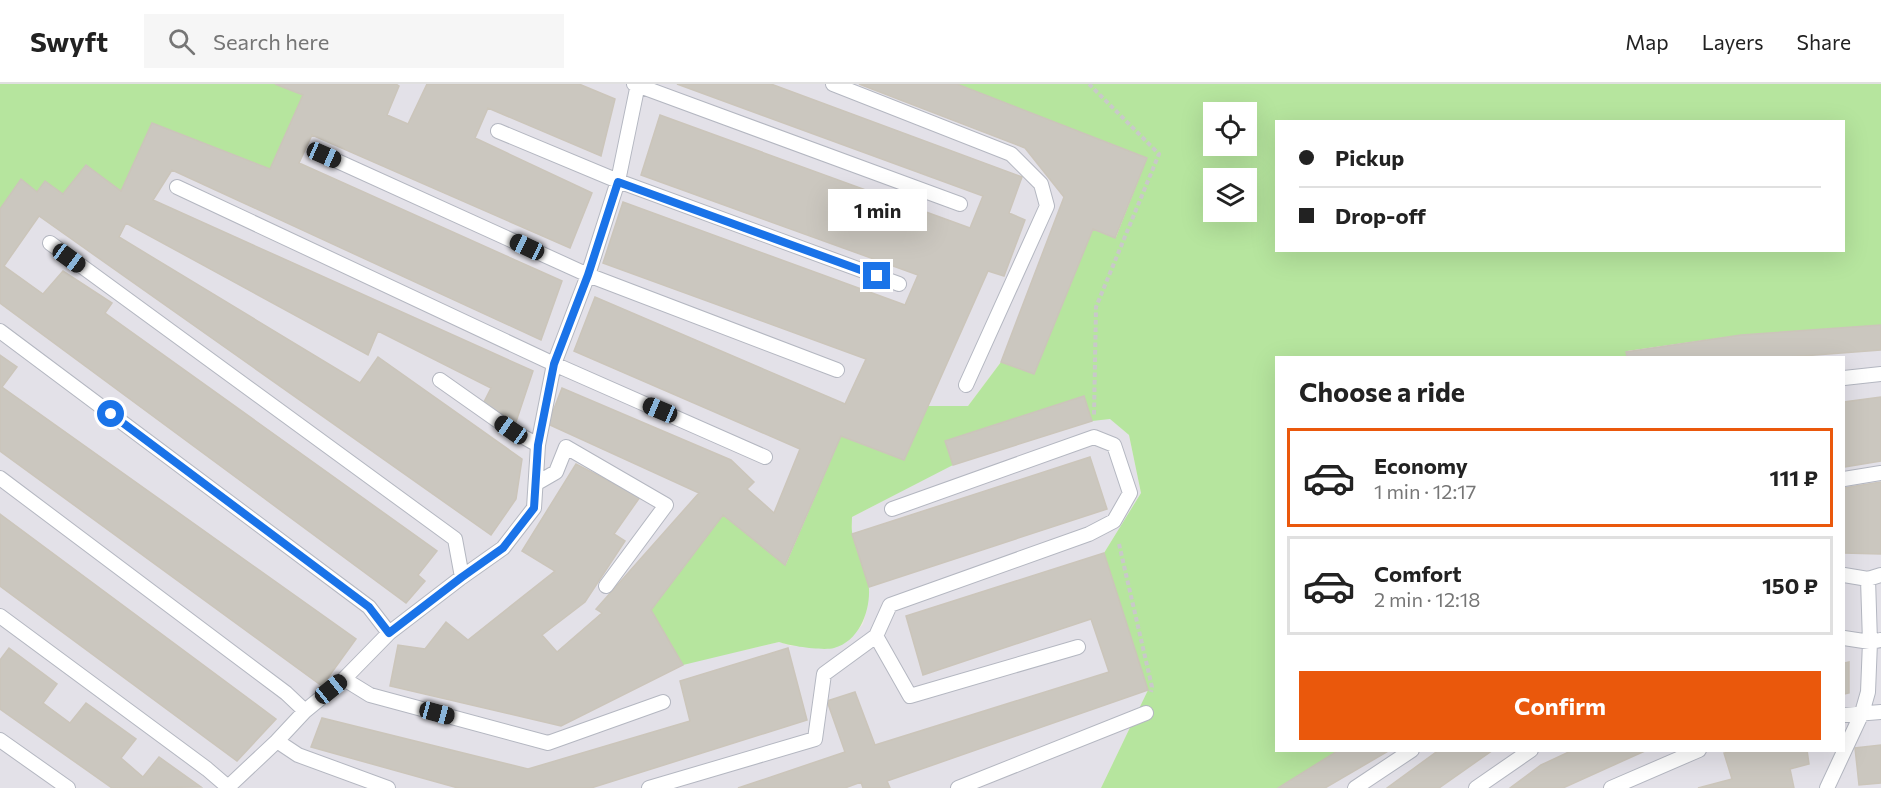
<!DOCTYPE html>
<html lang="en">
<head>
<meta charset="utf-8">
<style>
	body { margin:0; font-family:Commissioner,sans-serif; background:#f6f6f6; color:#222; height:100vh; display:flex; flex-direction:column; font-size:22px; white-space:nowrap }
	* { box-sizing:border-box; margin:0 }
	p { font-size:20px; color:#767676 }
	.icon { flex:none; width:33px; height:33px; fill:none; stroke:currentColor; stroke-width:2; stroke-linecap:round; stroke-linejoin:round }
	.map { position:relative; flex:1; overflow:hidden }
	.side { position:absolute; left:1275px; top:272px; width:570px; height:396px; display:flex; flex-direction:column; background:#fff; border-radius:0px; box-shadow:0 6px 24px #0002 }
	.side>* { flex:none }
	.banner { position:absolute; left:1275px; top:36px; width:570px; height:132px; border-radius:0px; box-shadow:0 6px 24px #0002; display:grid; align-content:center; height:132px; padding:0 24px; background:#fff }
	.fabs { position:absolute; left:1203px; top:18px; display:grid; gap:12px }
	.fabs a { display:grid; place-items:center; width:54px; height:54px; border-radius:0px; background:#fff; box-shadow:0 6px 24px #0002; font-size:30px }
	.end { position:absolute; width:27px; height:27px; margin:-14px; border:8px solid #1a73e8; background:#fff; box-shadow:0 0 0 3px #fff }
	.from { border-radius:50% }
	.bubble { position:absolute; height:42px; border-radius:0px; background:#fff; box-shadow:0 6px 24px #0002; font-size:20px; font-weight:700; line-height:42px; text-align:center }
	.car { position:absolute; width:18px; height:36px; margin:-18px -9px; border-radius:8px; box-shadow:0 0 4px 2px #0007; background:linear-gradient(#222 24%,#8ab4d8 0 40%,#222 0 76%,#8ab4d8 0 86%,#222 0) }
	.banner b { display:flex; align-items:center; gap:21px; height:57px; font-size:22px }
	.banner b+b { border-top:2px solid #e0e0e0 }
	.banner i { width:15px; height:15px; background:#222 }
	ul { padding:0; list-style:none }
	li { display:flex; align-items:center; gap:18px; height:99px; margin:0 12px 9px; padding:0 12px; border:3px solid #e0e0e0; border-radius:0px }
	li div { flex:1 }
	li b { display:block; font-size:22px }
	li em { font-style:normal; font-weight:700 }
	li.active { border-color:#ea580c }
	li>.icon { width:54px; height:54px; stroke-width:1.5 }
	h2 { padding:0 24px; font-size:27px; line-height:72px }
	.cta { display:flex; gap:12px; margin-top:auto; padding:12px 24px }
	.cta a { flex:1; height:69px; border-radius:0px; background:#ea580c; color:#fff; font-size:24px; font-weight:700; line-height:69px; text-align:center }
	header { display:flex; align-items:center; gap:36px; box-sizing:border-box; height:84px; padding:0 30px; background:#fff; border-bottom:2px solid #e0e0e0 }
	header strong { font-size:28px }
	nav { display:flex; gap:33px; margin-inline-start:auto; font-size:21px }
	.search { width:420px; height:54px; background:#f6f6f6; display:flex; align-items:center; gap:15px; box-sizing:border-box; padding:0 21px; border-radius:0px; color:#767676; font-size:22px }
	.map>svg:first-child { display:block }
	.industrial { fill:#e3e1e8 }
	.green { fill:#b6e59e; fill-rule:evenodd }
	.building { fill:#cbc7bf; stroke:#cbc5ba; stroke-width:1.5 }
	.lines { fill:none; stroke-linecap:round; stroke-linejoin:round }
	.service-casing { stroke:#b4b7c1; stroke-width:16 }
	.path { stroke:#c9c9c9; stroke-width:4; stroke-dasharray:4.5 3; stroke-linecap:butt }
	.service { stroke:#fff; stroke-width:14 }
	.route { stroke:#1a73e8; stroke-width:8 }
</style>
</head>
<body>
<header>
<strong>Swyft</strong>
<div class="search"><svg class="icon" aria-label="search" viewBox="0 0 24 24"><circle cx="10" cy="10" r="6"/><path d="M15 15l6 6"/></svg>Search here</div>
<nav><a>Map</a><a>Layers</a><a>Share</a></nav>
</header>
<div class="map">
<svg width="1881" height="704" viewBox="0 0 1881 704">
	<rect width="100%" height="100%" fill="#efe9e1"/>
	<path class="industrial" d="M275 0H957L1147 74 1115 154 1093 145 1034 290 1001 278 968 322H928L904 376 841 352 785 481 683 580 779 558 791 562 851 554 863 540 868 520 852 450V433L952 381 945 357 1084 312 1129 351 1141 409 1104 469 1148 606 1101 704H0V125L21 95 152 39 270 85 302 10Z
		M1881 241V704H1278L1339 666H1844V273H1627L1626 268 1741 251Z"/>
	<path class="green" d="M0 0H275L303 11 270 85 152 39 121 107 86 82 63 110 37 108 21 96 0 125Z
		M957 0H1881V241L1741 251 1627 267V273H1276V666H1339L1278 704H1101L1148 606 1104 469 1141 409 1129 351 1110 335 1092 337 1084 312 945 357 953 381 852 433C852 439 851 446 853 452 856 469 868 487 869 505 870 528 859 557 834 564 823 567 790 562 779 558L683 581 651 526 723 431 786 480 841 352 904 376 928 322H968L1001 278 1034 290 1093 145 1116 153 1147 74ZM1214 28H1246V62H1214ZM1276 38H1844V166H1276ZM1214 94H1246V128H1214Z"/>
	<path class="building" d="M275 0H396L399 2 387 31 408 40 427 0H579L615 15 601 72 488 24 475 54 592 109 570 164 312 51 299 79 562 197 541 256 172 86 153 116 533 287 516 338 483 320 491 304 378 247 368 271 126 139 119 153 360 299 378 273 522 375 516 415 491 451 39 132 4 182 43 210 63 187 112 219 105 229 437 467 418 491 425 497 406 519 0 219V125L21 95 37 108 45 97 63 110 86 81 121 107 152 39 270 85 303 11Z
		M677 0H771L1022 93 1009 129 1025 136 1004 192 988 187 904 376 841 352 785 481 723 431 651 526 683 581 561 642 390 602 398 561 425 565 446 538 468 556 555 487 522 467 576 380 640 413 614 450 625 457 585 518 542 551 557 568 602 529 596 525 699 409 548 340 562 304 731 376 754 398 747 405 774 429 800 365 574 267 595 213 845 320 866 275 603 179 623 118 905 221 918 191 641 91 660 31 970 144 983 112Z
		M859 0H957L1147 74 1115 154 1093 145 1034 290 1001 278 1064 113 1025 64Z
		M1881 241V266L1789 273H1627L1626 268 1741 251Z
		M0 271 17 283 2 303 356 555 322 602 0 367Z
		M1084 312 1092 337 953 381 945 357Z
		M1881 313V377L1844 383V318Z
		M1090 373 1107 425 869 503 852 450Z
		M1881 398V470L1844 469V404Z
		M0 430 276 635 237 677 0 502Z
		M1104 469 1148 606 887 697 890 704H863L861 698 845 704H738L845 668 827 617 855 608 875 661 1109 588 1091 535 923 591 906 532Z
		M9 564 57 600 43 619 70 639 86 619 136 655 121 674 143 693 159 673 201 703 112 704 0 625V576Z
		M788 564 807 636 591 704H458L311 663 322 634 528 685 690 637 680 597Z
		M1849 578V609L1844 610V579Z
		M1881 661V699L1859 701 1855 664Z
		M1339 666H1390L1325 704H1278Z
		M1439 666H1493L1439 704H1387Z
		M1573 666H1647L1563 704H1510L1541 681Z
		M1738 666H1807L1809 680 1790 685 1794 704H1698L1732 695 1724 669Z"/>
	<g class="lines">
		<g class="service-casing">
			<path id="service" d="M634 0 960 120
				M833 0 1011 70 1041 100 1047 122 966 301
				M498 47 618 97 899 200
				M324 71 588 191 837 286
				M177 103 554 280 765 373
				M50 159 455 455 462 493
				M0 247 369 523 389 549
				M1844 294 1881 290
				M440 296 511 346 538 361
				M0 394 286 609 305 627
				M1844 395 1881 389
				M537 399 556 388 566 363 666 421 606 502
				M1844 491 1868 495 1881 491
				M0 532 207 685 228 703
				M876 552 890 521 1089 450 1114 437 1130 409 1114 361 1094 353 892 425
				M1844 554 1870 558 1881 556
				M344 595 370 611 548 659 663 618
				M1844 631 1881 628
				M0 656 68 704
				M277 657 298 671 388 704
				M227 704 277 657 305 627 344 595 389 549 462 493 503 464 534 424 538 361 554 280 588 191 618 97 638 0
				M649 704 815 655 824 590 876 552 910 612 1078 563
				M958 704 1146 629
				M1355 704 1412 666
				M1476 704 1531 666
				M1611 704 1699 666
				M1827 704 1862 629 1868 608 1870 558 1868 495"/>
		</g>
		<path class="path" d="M1089 0 1159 70 1096 223 1094 332
			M1119 460 1152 603 1151 608"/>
		<use href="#service" class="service"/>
	</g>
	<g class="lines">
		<path class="route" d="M111 330 369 523 389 549 462 493 503 464 534 424 538 361 554 280 588 191 618 98 877 192"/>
	</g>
</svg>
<div class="fabs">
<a><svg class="icon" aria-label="locate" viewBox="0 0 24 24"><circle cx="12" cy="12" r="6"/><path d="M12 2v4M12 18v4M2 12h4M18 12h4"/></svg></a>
<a><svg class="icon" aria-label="layers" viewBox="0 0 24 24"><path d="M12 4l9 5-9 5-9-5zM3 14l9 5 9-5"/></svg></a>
</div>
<i class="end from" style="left:111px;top:330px"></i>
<i class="end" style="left:877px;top:192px"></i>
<div class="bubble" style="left:828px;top:105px;width:99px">1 min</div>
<i class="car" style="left:324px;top:71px;rotate:114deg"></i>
<i class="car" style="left:527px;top:163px;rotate:295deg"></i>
<i class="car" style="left:69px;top:174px;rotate:126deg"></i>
<i class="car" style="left:660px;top:326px;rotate:293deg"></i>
<i class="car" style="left:511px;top:346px;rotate:305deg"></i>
<i class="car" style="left:331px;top:605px;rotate:51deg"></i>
<i class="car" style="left:437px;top:629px;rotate:105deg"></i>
<div class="banner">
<b><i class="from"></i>Pickup</b>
<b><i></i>Drop-off</b>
</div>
<section class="side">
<h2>Choose a ride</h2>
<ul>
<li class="active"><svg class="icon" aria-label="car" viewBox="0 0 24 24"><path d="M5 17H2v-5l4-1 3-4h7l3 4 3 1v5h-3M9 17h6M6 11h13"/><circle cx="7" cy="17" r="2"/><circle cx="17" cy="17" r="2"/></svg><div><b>Economy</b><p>1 min · 12:17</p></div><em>111 ₽</em></li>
<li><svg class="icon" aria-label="car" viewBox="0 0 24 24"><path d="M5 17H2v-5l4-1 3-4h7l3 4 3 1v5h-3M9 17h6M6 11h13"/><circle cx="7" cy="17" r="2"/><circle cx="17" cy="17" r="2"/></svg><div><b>Comfort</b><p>2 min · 12:18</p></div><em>150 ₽</em></li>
</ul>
<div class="cta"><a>Confirm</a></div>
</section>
</div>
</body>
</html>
